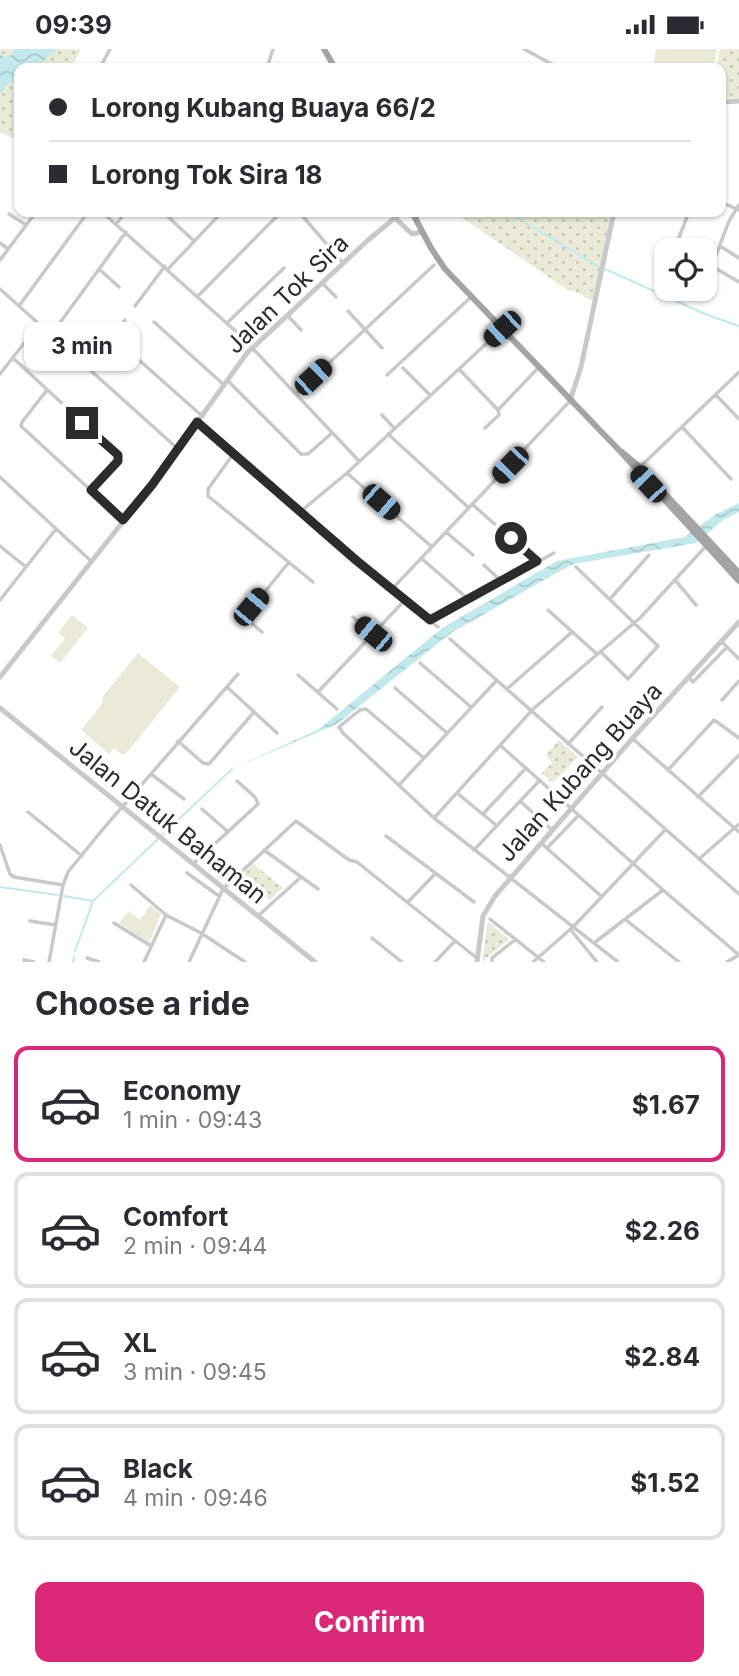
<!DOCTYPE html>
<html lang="en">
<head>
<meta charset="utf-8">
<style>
	body { margin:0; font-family:Inter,sans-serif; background:#f7f7f7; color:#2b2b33; height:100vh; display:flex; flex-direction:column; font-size:26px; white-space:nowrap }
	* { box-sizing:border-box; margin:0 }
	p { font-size:23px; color:#7c7c81 }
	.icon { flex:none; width:38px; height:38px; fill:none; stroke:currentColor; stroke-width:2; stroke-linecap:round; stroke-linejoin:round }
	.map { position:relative; height:913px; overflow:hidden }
	.details { display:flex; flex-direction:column; background:#fff; flex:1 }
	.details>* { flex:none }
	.guide { position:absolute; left:14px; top:14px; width:712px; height:154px; border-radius:14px; box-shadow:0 2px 5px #0004; display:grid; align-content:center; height:154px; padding:0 35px; background:#fff }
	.tools { position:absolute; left:654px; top:189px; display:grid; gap:14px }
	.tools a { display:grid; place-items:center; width:63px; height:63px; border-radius:14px; background:#fff; box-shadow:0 2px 5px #0004; font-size:35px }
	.end { position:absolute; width:32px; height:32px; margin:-16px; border:9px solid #2c2c2c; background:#fff; box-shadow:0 0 0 4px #fff }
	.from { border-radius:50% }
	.bubble { position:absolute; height:49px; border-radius:14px; background:#fff; box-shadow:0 2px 5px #0004; font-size:23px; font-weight:700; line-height:49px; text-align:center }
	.car { position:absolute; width:21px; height:42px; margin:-21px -10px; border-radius:9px; box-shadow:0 0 5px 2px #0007; background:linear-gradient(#222 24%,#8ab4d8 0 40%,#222 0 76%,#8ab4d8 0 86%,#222 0) }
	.guide b { display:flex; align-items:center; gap:24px; height:66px; font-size:26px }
	.guide b+b { border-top:2px solid #e1e1e2 }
	.guide i { width:18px; height:18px; background:#2b2b33 }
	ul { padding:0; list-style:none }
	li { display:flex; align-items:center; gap:21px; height:116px; margin:0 14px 10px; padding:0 21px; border:4px solid #e1e1e2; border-radius:14px }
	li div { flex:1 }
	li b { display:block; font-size:26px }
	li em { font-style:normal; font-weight:700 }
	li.selected { border-color:#db2777 }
	li>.icon { width:63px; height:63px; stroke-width:1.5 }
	h2 { padding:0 35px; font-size:32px; line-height:84px }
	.primary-button { display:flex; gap:14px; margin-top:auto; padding:14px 35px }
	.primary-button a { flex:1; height:80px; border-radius:14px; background:#db2777; color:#fff; font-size:28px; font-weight:700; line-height:80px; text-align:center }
	.status { display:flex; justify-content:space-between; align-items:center; height:49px; padding:0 35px; background:#fff; direction:ltr }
	.status svg { height:19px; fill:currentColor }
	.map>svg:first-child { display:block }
	.grass { fill:#e9ebd8 }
	.park { fill:url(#park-dots) }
	.water { fill:url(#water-waves) }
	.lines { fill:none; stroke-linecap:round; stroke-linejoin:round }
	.stream { stroke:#c2eaed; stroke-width:2 }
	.minor { stroke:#c9c9c9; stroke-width:3.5 }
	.tertiary { stroke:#c9c9c9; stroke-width:5 }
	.primary { stroke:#a4a4a4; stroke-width:6 }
	.route { stroke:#2c2c2c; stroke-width:9 }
	.labels { text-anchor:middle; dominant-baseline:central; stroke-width:7; stroke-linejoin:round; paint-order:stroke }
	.street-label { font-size:24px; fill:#2c2c2c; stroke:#fff }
</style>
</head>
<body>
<div class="status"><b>09:39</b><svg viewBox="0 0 49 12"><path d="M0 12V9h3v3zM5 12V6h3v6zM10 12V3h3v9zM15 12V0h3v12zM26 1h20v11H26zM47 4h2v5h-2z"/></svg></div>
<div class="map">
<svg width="739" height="913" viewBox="0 0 739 913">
	<defs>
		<pattern id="park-dots" width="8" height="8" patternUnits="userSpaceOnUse" patternTransform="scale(1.75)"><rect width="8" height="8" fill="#e9ebd8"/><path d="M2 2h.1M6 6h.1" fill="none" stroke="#c8caba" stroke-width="1.8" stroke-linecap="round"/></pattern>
		<pattern id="water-waves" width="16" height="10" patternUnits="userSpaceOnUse" patternTransform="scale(1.75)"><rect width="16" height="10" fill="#c2eaed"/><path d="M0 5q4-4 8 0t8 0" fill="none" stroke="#a7c9cb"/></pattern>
	</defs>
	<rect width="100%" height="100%" fill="#fff"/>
	<path class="grass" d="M656 0H717L714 19H653Z
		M72 566 88 579 60 614 51 607 65 589 58 584Z
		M138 604 180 638 129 701 123 706 114 699 109 705 81 681 102 655 103 647Z
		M150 856 161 865 149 894 119 874 129 862 140 871Z"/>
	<path class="park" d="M0 0H81L71 19H19V91L0 84Z
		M720 0H739V49H721V19H716Z
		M454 163H598L610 170 593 252 572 241 569 242Z
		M559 691 578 708 553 734 542 724 552 714 546 706Z
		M253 815 283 839 270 851 241 827Z
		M488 873 509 890 482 913Z"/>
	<path class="water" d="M14 0H54L56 3 51 4 37 19H19V31L9 34 0 44V5L5 9 11 6Z
		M739 454V463L723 471 696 494 574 515 560 522 451 584 337 675 232 720 319 680 442 579 557 512 684 488 716 465Z"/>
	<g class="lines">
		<path class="stream" d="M508 163 599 218
			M605 220 705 265 739 277
			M162 786 232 720
			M0 838 58 846
			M64 847 93 852
			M75 902 93 852 158 790
			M73 913 74 908"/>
		<path class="minor" d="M524 0 559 19
			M100 19 110 0
			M267 19 273 0
			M721 153 739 161
			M102 163 240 286 359 412
			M163 163 194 192
			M299 163 343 214
			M9 165 26 176
			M117 174 126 163
			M0 194 8 200
			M720 197 739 209
			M674 201 689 163
			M0 211 36 163
			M705 213 739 233
			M712 217 729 172 739 156
			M99 220 119 238
			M168 220 222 163
			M661 234 667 220
			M323 235 336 248
			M0 240 178 400
			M198 247 281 163
			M19 257 88 163
			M135 257 165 217
			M348 262 382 299
			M288 267 301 281
			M154 273 223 335
			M227 274 284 219
			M51 286 126 183
			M113 288 201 366
			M13 309 118 406V412L91 441
			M403 319 430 346
			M459 320 498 361
			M90 321 125 271
			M0 325 39 275
			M387 326 471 248
			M228 332 301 405H308L332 384
			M47 341 22 373 21 377 123 471
			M297 344 434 216
			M716 346 739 370
			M382 366 394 379
			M197 373 357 512 438 578
			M682 378 731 430
			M485 379 499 366 498 361 538 319
			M388 385 469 459
			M234 404 208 440V447L313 533
			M640 418 739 323
			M347 424 432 498
			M0 428 91 512
			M472 455 499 479
			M301 462 347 424 502 280
			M446 483 473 506
			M509 488 537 512
			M0 497 26 518
			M421 509 467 549
			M484 516 500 531
			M576 518 658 597 628 630 601 603
			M675 531 696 556
			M392 540 570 352
			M610 550 649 506
			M0 551 56 480
			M548 561 597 605
			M353 568 373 585
			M430 571 554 504
			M262 583 248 571 246 566 289 513
			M450 590 739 845
			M721 592 739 610
			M420 614 471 658
			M298 626 337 660
			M688 628 693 633 727 598
			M227 638 277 684
			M395 639 447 684
			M507 640 572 583
			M318 643 405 551
			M722 651 739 632
			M633 690 739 783
			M178 692 203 714 209 715 254 663
			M568 695 602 658
			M501 697 663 841 739 906
			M424 709 366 660 360 661 339 678 343 684 434 769 618 913
			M668 721 714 671 739 689
			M151 725 184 750
			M399 736 497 631
			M457 744 496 776
			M698 748 739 706
			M520 752 552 781
			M202 760 227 782
			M28 763 82 807
			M483 765 526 719
			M434 769 533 660 640 569 706 497
			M386 787 474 853
			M541 794 601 847
			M0 796 10 825 14 828 63 836
			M547 799 579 766
			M264 801 318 840
			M474 801 540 731
			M699 810 739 775
			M194 814 258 755 255 748 237 732
			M187 824 219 847
			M131 836 166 866
			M408 853 435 825
			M258 867 301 828
			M490 870 544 913
			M626 871 679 913
			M30 872 56 876
			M114 874 151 897
			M570 880 597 913
			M372 889 402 913
			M594 894 663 841
			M87 909 99 913
			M24 911 34 913
			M49 913 63 836 68 823 103 780 238 625
			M144 913 166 866 201 884 245 913
			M189 913 223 840 296 772 349 811 357 813 478 910
			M435 913 455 892
			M492 913V909L516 890
			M533 913 573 878 665 781
			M727 913 739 906"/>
		<path class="tertiary" d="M721 53 739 52
			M394 168 412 185 422 183
			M570 352 581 318 614 163
			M0 628 152 436 247 304 367 192 402 163
			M0 659 315 913
			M477 913 483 867 495 847 632 690 739 573"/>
		<path class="primary" d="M324 0 335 19
			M412 163 431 199 445 220 618 400 739 532
			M622 403 640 418 739 524"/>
	</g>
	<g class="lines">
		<path class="route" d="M82 374 118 406V412L91 441 123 471 152 436 197 373 357 512 430 571 537 512 511 489"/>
	</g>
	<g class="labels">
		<g class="street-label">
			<text transform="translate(287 245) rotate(-44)">Jalan Tok Sira</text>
			<text transform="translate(580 723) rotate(-48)">Jalan Kubang Buaya</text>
			<text transform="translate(168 772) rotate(39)">Jalan Datuk Bahaman</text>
		</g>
	</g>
</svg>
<div class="tools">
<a><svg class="icon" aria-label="locate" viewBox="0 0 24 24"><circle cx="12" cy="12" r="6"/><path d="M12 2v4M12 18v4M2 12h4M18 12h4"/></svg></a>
</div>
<i class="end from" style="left:511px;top:489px"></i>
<i class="end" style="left:82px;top:374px"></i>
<div class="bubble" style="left:24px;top:273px;width:116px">3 min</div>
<i class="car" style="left:502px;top:280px;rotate:228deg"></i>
<i class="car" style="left:313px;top:328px;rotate:47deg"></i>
<i class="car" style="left:510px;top:416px;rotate:224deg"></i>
<i class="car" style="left:648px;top:435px;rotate:317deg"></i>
<i class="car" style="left:381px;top:453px;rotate:131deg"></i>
<i class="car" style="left:251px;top:558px;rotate:40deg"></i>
<i class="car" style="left:373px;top:585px;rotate:310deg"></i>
<div class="guide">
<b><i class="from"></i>Lorong Kubang Buaya 66/2</b>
<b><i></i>Lorong Tok Sira 18</b>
</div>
</div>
<section class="details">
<h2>Choose a ride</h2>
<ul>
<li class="selected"><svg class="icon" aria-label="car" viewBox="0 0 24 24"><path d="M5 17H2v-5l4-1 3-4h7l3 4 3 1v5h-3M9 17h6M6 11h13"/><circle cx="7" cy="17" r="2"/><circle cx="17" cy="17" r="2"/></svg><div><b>Economy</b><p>1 min · 09:43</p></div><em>$1.67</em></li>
<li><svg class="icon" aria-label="car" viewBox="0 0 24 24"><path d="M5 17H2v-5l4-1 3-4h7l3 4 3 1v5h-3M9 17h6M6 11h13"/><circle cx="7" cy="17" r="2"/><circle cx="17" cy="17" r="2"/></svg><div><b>Comfort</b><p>2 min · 09:44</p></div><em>$2.26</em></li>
<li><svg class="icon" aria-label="car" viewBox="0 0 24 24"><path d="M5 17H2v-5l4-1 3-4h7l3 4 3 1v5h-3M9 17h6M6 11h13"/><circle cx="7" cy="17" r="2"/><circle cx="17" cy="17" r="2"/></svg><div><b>XL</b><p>3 min · 09:45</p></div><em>$2.84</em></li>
<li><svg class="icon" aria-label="car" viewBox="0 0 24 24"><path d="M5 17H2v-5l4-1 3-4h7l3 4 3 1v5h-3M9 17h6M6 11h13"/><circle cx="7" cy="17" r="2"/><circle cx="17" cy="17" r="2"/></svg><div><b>Black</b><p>4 min · 09:46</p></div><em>$1.52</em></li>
</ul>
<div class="primary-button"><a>Confirm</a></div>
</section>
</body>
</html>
